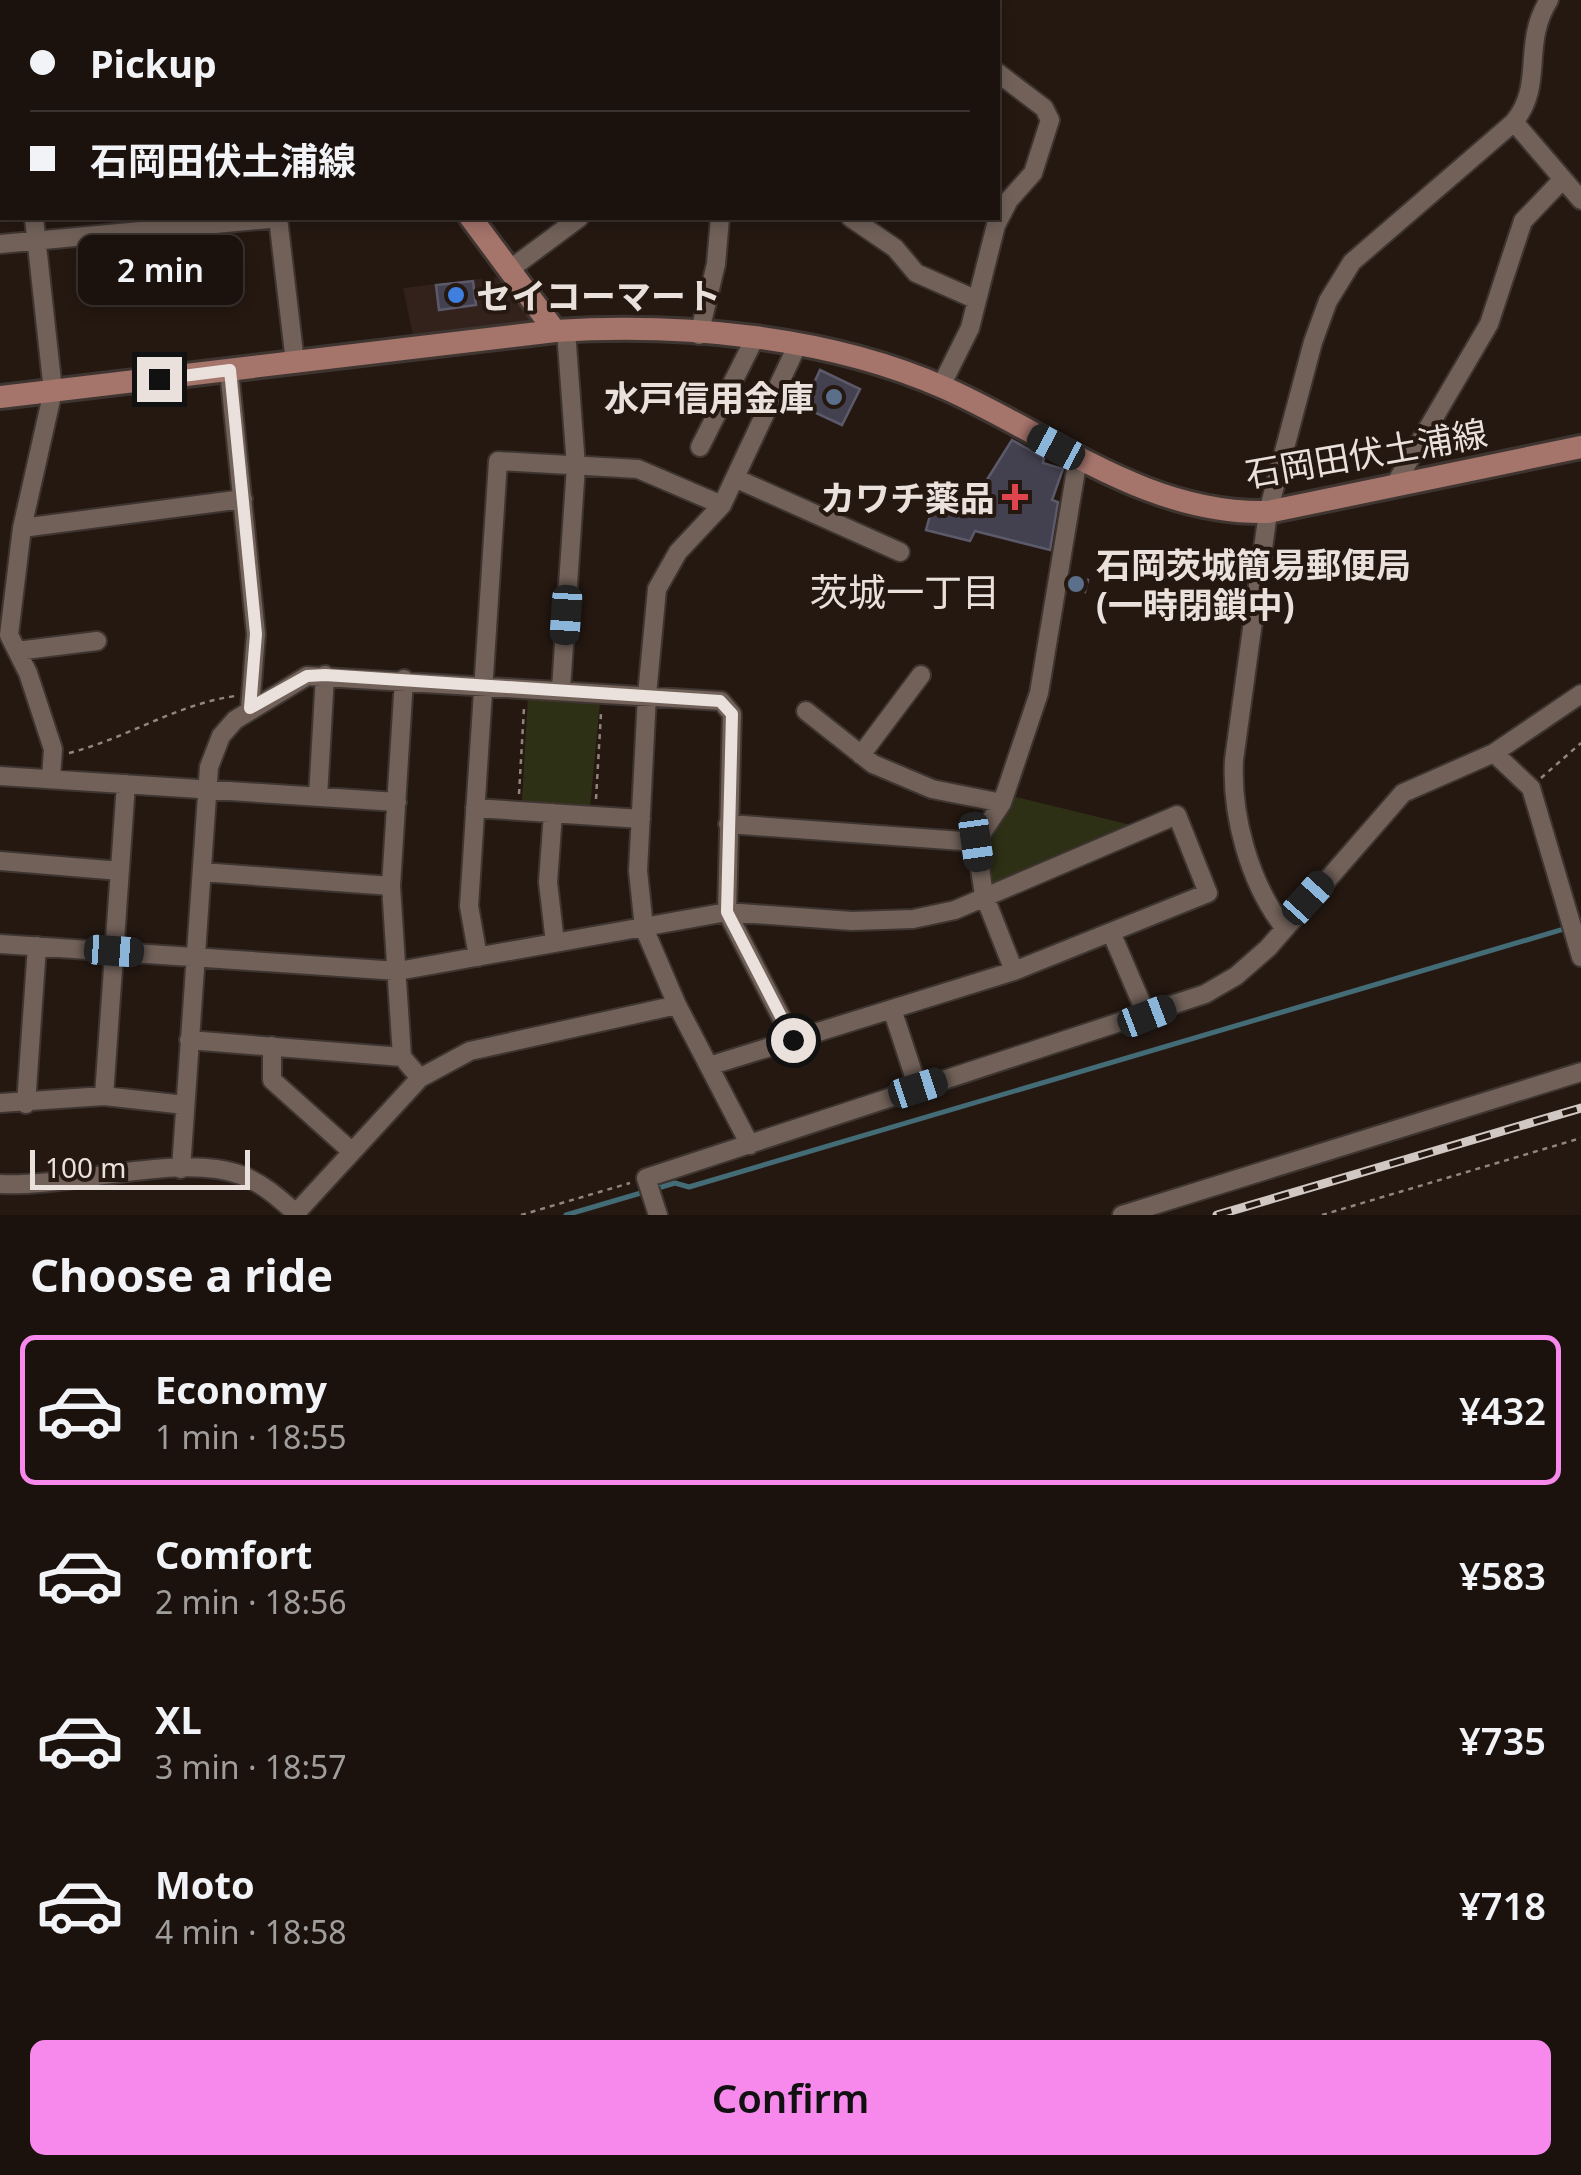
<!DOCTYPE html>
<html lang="en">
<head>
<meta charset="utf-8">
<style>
	body { margin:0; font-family:"Noto Sans","Noto Sans JP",sans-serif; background:#29201b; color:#f1f3f6; height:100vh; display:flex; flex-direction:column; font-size:38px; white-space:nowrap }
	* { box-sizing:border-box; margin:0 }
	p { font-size:32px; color:#a09e9d }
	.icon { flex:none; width:55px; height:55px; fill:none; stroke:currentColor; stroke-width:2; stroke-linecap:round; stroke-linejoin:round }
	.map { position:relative; height:1215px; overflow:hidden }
	.drawer { display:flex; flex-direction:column; background:#1c120d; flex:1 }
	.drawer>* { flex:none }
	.guide { position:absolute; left:0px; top:0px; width:1000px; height:220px; box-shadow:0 5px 15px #0003,0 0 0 2px #3a322e; display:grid; align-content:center; height:220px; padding:0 30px; background:#1c120d }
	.scale { position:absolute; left:30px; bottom:25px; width:220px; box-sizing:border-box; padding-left:10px; border:5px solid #eae1dc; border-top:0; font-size:28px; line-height:35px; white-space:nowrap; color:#eae1dc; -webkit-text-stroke:8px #251811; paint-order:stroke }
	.end { position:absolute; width:45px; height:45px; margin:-22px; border:12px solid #eae1dc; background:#111; box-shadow:0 0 0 5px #111 }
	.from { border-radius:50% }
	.bubble { position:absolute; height:70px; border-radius:15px; background:#1c120d; box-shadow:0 5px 15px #0003,0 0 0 2px #3a322e; font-size:32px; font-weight:600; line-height:70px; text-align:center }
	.car { position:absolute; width:30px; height:60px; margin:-30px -15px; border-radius:12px; box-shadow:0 0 8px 2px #0007; background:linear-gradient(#222 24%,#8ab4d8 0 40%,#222 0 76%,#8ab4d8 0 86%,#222 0) }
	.guide b { display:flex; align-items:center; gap:35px; height:95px; font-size:38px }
	.guide b+b { border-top:2px solid #3a322e }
	.guide i { width:25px; height:25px; background:#f1f3f6 }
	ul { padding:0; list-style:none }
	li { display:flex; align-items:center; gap:30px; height:150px; margin:0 20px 15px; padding:0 10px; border:5px solid transparent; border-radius:15px }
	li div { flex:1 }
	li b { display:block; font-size:38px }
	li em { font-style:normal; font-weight:600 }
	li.active { border-color:#f788ec }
	li>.icon { width:90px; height:90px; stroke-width:1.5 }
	h2 { padding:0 30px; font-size:45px; line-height:120px }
	.primary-button { display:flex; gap:20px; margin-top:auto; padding:20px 30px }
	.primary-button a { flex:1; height:115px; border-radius:15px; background:#f788ec; color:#111; font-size:40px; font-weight:600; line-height:115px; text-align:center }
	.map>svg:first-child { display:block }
	.commercial { fill:#33211c }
	.green { fill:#2e3016 }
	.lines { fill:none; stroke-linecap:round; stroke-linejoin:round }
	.stream { stroke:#446c77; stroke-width:5 }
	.building { fill:#43414f; stroke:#5c5a6a; stroke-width:2.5 }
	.minor-casing { stroke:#3e3531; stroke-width:22 }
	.major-casing { stroke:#3e3531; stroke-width:28 }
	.path { stroke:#90857f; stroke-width:2.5; stroke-dasharray:5 5; stroke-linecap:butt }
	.minor { stroke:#716159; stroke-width:18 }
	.major { stroke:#a5746b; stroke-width:22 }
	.rail-casing { stroke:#d1c8c3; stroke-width:9 }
	.rail { stroke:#251811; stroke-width:5; stroke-dasharray:15; stroke-linecap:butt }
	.route { stroke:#eae1dc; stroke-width:12 }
	.shop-dot { fill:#3f7fe0; stroke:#251811; stroke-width:4 }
	.service-dot { fill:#5c6f8a; stroke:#251811; stroke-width:4 }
	.health-dot { fill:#e0444e; stroke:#251811; stroke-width:4 }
	.labels { text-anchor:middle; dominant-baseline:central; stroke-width:8; stroke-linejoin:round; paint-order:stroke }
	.poi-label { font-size:35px; font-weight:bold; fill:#eae1dc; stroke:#251811; text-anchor:start }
	.street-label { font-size:35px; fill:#eae1dc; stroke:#251811 }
	.neighbourhood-label { font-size:38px; fill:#eae1dc; stroke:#251811 }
</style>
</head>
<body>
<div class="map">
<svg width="1581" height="1215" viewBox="0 0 1581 1215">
	<rect width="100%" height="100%" fill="#251811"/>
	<path class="commercial" d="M504 276 535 314V325L414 341 403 288Z"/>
	<path class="green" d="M528 697 600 702 590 808 522 801Z
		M1012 796 1131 825 995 882 989 879 983 843Z"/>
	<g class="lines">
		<path class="stream" d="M566 1215 675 1183 689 1187 1581 924"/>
	</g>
	<path class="building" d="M473 281 476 305 439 310 436 285Z
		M820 370 860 389 842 425 803 407Z
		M1012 440 1044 458 1043 463 1063 469 1052 500 1058 502 1050 550 975 531 970 541 926 530 936 494 971 505Z
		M1071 576 1088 580 1085 592 1069 588Z"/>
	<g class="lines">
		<g class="minor-casing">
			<path id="minor" d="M642 0 643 2
				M520 2 528 0
				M990 2 991 0
				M0 91H2
				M1514 122C1545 84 1521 44 1549 0
				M34 218 53 391 22 528 9 635 28 673 53 749 51 778
				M278 218 295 362
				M851 218 895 248 916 273 977 300
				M0 244 280 218
				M509 270 579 218
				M699 335 716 264 720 218
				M229 370 256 634 250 709
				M941 386 970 328 996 225 1009 200 1033 173 1050 120 1044 108 998 73
				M700 447 754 340
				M737 479 900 552
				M1394 486 1489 324 1523 221 1563 179
				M22 528 243 499
				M17 651 97 641
				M404 679 391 886 402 1057 420 1078
				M561 689 576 466 566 331
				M806 711 873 764 932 789 1002 803
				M1494 753 1531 788 1581 957
				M861 755 921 675
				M0 776 397 802
				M318 797 325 675
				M475 808 641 819
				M553 813 548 882 555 943
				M728 824 976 842
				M0 861 120 871
				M202 872 391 886
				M1283 926C1249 882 1231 814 1234 760L1268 512 1313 342 1328 301 1352 262 1514 122 1581 200
				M1111 932 1147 1016
				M0 944 398 971 727 912 852 921 913 919 955 910 1177 815 1208 893 1014 971 709 1066
				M478 957 469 906 498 461 638 469 722 505
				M1014 971 984 895 976 842 1002 803 1039 693 1078 458
				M892 1009 918 1088
				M189 1040 402 1057
				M272 1046V1080L350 1150
				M104 1096 126 784
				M0 1103 104 1096 185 1105
				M26 1104 37 946
				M750 1145 677 1005 644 928 638 871 647 695 657 589 678 552 722 505 797 346
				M181 1169 209 767 221 736 235 720 307 676 721 701 732 714 727 912 793 1040
				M0 1184C69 1188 180 1152 241 1175 264 1184 280 1199 298 1215
				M296 1213 420 1078 470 1051 677 1005
				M658 1215 646 1178 1205 994 1236 976 1268 948 1403 793 1494 753 1581 694
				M1122 1215 1581 1072"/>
		</g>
		<g class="major-casing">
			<path id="major" d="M92 0 96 2
				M471 218 555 331
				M0 397 555 331C682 323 828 336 945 388 1051 435 1146 515 1268 512L1581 447"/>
		</g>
		<path class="path" d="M578 0 579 2
			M69 753C128 738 174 705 235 696
			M1541 778 1581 743
			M519 794 524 708
			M596 799 601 713
			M521 1215 630 1183
			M1322 1215 1581 1138"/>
		<use href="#minor" class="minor"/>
		<use href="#major" class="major"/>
		<g class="rail-casing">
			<path id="rail" d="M1217 1215 1581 1108"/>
		</g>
		<use href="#rail" class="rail"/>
	</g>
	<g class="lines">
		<path class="route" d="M159 379 230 370 256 634 250 708 307 676 325 675 720 701 732 714 727 912 793 1040"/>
	</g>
	<circle class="shop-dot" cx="456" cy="295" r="10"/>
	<g class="service-dot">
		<circle cx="834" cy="397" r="10"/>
		<circle cx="1076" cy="584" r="10"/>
	</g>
	<path class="health-dot" d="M1010 482h10v10h10v10h-10v10h-10v-10h-10v-10h10z"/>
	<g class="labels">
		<g class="poi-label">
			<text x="476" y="295">セイコーマート</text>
			<text x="814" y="397" text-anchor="end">水戸信用金庫</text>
			<text x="995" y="497" text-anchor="end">カワチ薬品</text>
			<text x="1096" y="564">石岡茨城簡易郵便局<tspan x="1096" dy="40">(一時閉鎖中)</tspan></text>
		</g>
		<g class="street-label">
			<text transform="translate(1366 453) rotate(-10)">石岡田伏土浦線</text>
		</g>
		<g class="neighbourhood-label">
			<text x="905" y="591">茨城一丁目</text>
		</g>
	</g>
</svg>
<div class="scale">100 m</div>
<i class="end from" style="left:793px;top:1040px"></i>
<i class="end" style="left:159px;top:379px"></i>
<div class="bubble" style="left:78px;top:235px;width:165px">2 min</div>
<i class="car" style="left:1056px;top:447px;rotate:298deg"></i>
<i class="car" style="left:566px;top:615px;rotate:184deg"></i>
<i class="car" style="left:976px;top:842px;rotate:172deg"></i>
<i class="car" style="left:1308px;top:898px;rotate:42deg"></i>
<i class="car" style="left:114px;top:951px;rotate:94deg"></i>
<i class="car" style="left:1147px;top:1016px;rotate:69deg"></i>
<i class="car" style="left:918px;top:1088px;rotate:72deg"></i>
<div class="guide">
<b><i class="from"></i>Pickup</b>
<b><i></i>石岡田伏土浦線</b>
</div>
</div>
<section class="drawer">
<h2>Choose a ride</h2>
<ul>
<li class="active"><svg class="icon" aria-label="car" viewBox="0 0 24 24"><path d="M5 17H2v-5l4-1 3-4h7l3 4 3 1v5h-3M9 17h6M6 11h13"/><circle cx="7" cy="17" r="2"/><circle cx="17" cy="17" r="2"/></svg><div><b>Economy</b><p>1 min · 18:55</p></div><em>¥432</em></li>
<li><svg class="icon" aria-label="car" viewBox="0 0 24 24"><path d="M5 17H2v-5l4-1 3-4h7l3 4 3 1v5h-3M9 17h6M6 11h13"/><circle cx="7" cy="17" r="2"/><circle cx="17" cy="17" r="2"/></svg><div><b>Comfort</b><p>2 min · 18:56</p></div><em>¥583</em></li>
<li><svg class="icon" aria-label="car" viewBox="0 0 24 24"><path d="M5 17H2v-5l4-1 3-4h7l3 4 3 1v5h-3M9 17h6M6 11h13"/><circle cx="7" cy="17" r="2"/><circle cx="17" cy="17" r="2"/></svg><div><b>XL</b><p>3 min · 18:57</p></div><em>¥735</em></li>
<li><svg class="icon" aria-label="car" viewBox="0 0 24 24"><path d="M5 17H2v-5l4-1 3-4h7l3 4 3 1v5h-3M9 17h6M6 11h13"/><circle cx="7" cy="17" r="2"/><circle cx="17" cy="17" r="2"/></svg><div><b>Moto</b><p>4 min · 18:58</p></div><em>¥718</em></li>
</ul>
<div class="primary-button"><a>Confirm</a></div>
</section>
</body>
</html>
